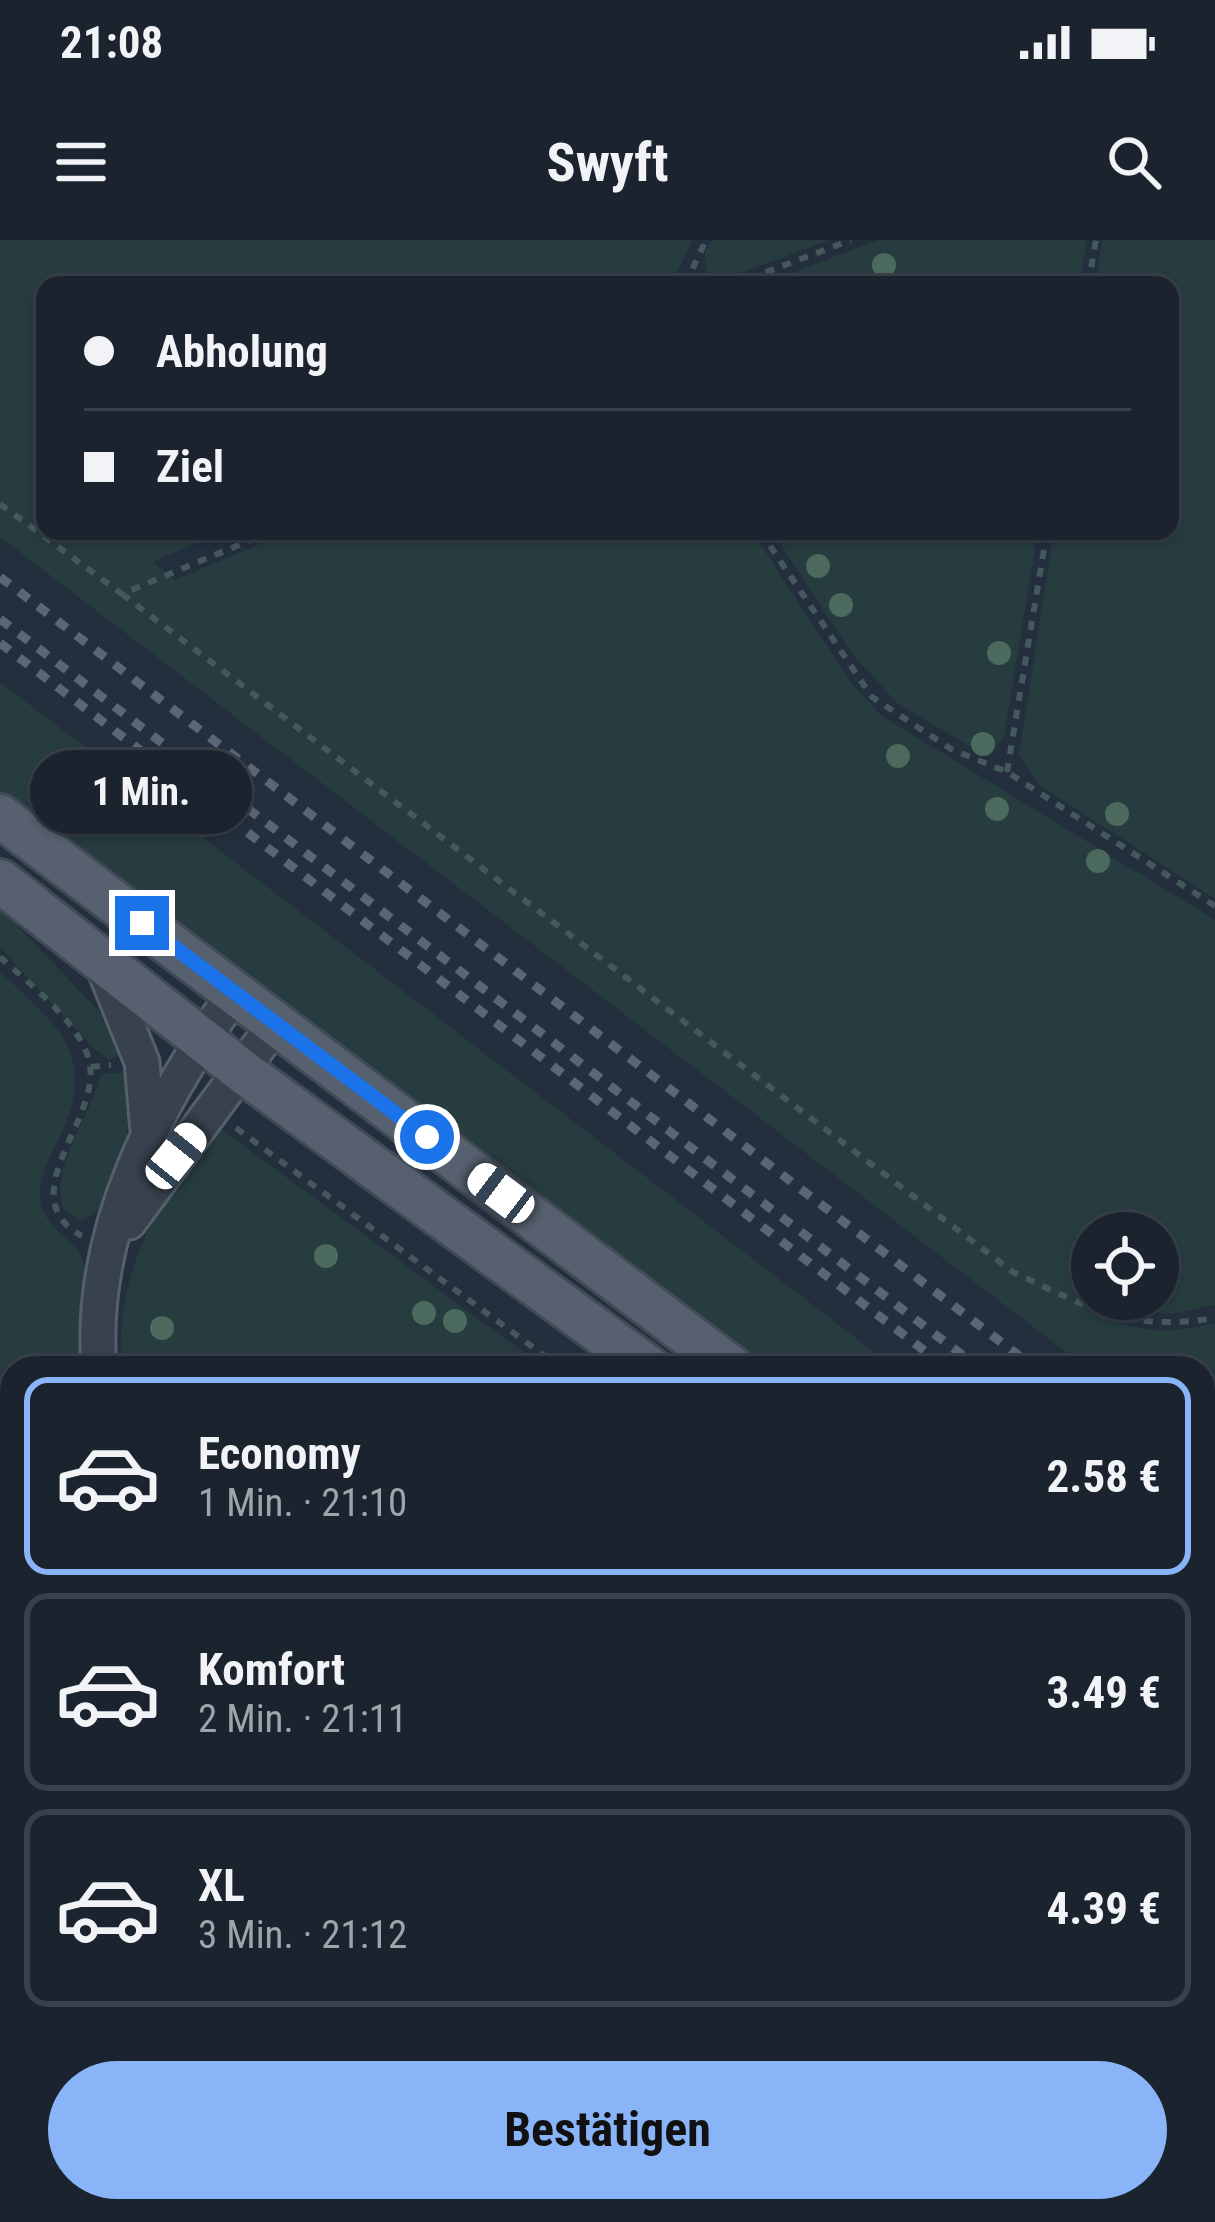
<!DOCTYPE html>
<html lang="de">
<head>
<meta charset="utf-8">
<style>
	body { margin:0; font-family:"Roboto Condensed",sans-serif; background:#242b36; color:#f1f3f6; height:100vh; display:flex; flex-direction:column; font-size:45px; white-space:nowrap }
	* { box-sizing:border-box; margin:0 }
	p { font-size:39px; color:#a0a4aa }
	.icon { flex:none; width:66px; height:66px; fill:none; stroke:currentColor; stroke-width:2; stroke-linecap:round; stroke-linejoin:round }
	.map { position:relative; flex:1; overflow:hidden }
	.sheet { position:absolute; left:0px; top:1116px; width:1215px; height:867px; display:flex; flex-direction:column; background:#1b232e; border-radius:36px 36px 0 0; box-shadow:0 3px 9px #0004,0 0 0 3px #39404a }
	.sheet>* { flex:none }
	.top-card { position:absolute; left:36px; top:36px; width:1143px; height:264px; border-radius:24px; box-shadow:0 3px 9px #0004,0 0 0 3px #39404a; display:grid; align-content:center; height:264px; padding:0 48px; background:#1b232e }
	.tools { position:absolute; left:1071px; top:972px; display:grid; gap:24px }
	.tools a { display:grid; place-items:center; width:108px; height:108px; border-radius:50%; background:#1b232e; box-shadow:0 3px 9px #0004,0 0 0 3px #39404a; font-size:60px }
	.end { position:absolute; width:54px; height:54px; margin:-27px; border:15px solid #1a73e8; background:#fff; box-shadow:0 0 0 6px #fff }
	.from { border-radius:50% }
	.bubble { position:absolute; height:84px; border-radius:42px; background:#1b232e; box-shadow:0 3px 9px #0004,0 0 0 3px #39404a; font-size:39px; font-weight:700; line-height:84px; text-align:center }
	.car { position:absolute; width:36px; height:72px; margin:-36px -18px; border-radius:15px; box-shadow:0 0 9px 3px #0007; background:linear-gradient(#fff 24%,#345 0 40%,#fff 0 76%,#345 0 86%,#fff 0) }
	.top-card b { display:flex; align-items:center; gap:42px; height:114px; font-size:45px }
	.top-card b+b { border-top:3px solid #39404a }
	.top-card i { width:30px; height:30px; background:#f1f3f6 }
	ul { padding:21px 0 0; list-style:none }
	li { display:flex; align-items:center; gap:36px; height:198px; margin:0 24px 18px; padding:0 24px; border:6px solid #39404a; border-radius:24px }
	li div { flex:1 }
	li b { display:block; font-size:45px }
	li em { font-style:normal; font-weight:700 }
	li.selected { border-color:#8ab4f8 }
	li>.icon { width:108px; height:108px; stroke-width:1.5 }
	.button { display:flex; gap:24px; margin-top:auto; padding:24px 48px }
	.button a { flex:1; height:138px; border-radius:72px; background:#8ab4f8; color:#111; font-size:48px; font-weight:700; line-height:138px; text-align:center }
	.status { display:flex; justify-content:space-between; align-items:center; height:84px; padding:0 60px; background:#1b232e; direction:ltr }
	.status svg { height:33px; fill:currentColor }
	header { display:flex; justify-content:space-between; align-items:center; height:156px; padding:0 48px; background:#1b232e; font-size:54px; font-weight:700 }
	.map>svg:first-child { display:block }
	.airport { fill:#323c4b }
	.green { fill:#263c3f; fill-rule:evenodd }
	.lines { fill:none; stroke-linecap:round; stroke-linejoin:round }
	.service-casing { stroke:#565f6c; stroke-width:20 }
	.tertiary-casing { stroke:#565f6c; stroke-width:39 }
	.primary-casing { stroke:#414a57; stroke-width:48 }
	.path { stroke:#44595c; stroke-width:6; stroke-dasharray:9 9; stroke-linecap:butt }
	.service { stroke:#38414e; stroke-width:14 }
	.tertiary { stroke:#38414e; stroke-width:33 }
	.primary { stroke:#56606e; stroke-width:42 }
	.rail { stroke:#5a6575; stroke-width:9; stroke-dasharray:12 12; stroke-linecap:butt }
	.tree { fill:#4b6a5d }
	.route { stroke:#1a73e8; stroke-width:15 }
</style>
</head>
<body>
<div class="status"><b>21:08</b><svg viewBox="0 0 49 12"><path d="M0 12V9h3v3zM5 12V6h3v6zM10 12V3h3v9zM15 12V0h3v12zM26 1h20v11H26zM47 4h2v5h-2z"/></svg></div>
<header><svg class="icon" aria-label="menu" viewBox="0 0 24 24"><path d="M4 6h16M4 12h16M4 18h16"/></svg>Swyft<svg class="icon" aria-label="search" viewBox="0 0 24 24"><circle cx="10" cy="10" r="6"/><path d="M15 15l6 6"/></svg></header>
<div class="map">
<svg width="1215" height="1982" viewBox="0 0 1215 1982">
	<rect width="100%" height="100%" fill="#242f3e"/>
	<path class="airport" d="M0 1563 12 1572V1971H272L287 1982H0Z"/>
	<path class="green" d="M0 0H693L671 45H45V291H224L152 322 175 340 290 291H752L849 440 882 476 1215 680V1065L1171 1074 1115 1067 1097 1073C1139 1094 1170 1094 1215 1083V1212L1203 1216V1128H1087L0 297ZM1092 993H1158V1059H1092Z
		M712 0H830L707 45 705 13Z
		M878 0H1087L1079 45H760Z
		M1102 0H1215V659L1039 545 1019 514 1054 291H1170V45H1095Z
		M772 291H1038L1004 497 988 517 897 463 850 411Z
		M0 442 895 1128H761L269 751 0 557Z
		M0 668 98 770 120 806 117 817 108 820 95 809 0 708Z
		M0 732C57 784 99 816 60 896 51 915 38 935 40 958 42 990 79 997 84 1025L79 1128H12V1278L0 1266 4 1203 0 1191Z
		M127 832C133 874 128 967 79 981L63 967C50 927 91 875 101 834Z
		M221 889 545 1128H121C115 1031 157 958 221 889Z
		M0 1309 12 1319V1404L0 1394Z
		M1203 1362 1215 1371V1468L1203 1459Z
		M0 1454 12 1463V1588L0 1578Z
		M1203 1601 1215 1610V1737L1203 1736Z
		M1203 1790 1215 1792V1982H1079L1065 1971H1203Z
		M207 1971H272L287 1982H198Z
		M618 1971H920L935 1982H632Z"/>
	<g class="lines">
		<g class="service-casing">
			<path id="service" d="M0 1436 12 1446
				M0 1638 12 1647
				M0 1782 12 1766
				M0 1915 12 1925
				M70 1971 83 1982
				M521 1971 535 1982
				M175 1982 183 1971"/>
		</g>
		<g class="tertiary-casing">
			<path id="tertiary" d="M102 723 142 822 148 891
				M129 982 276 783
				M99 1128C88 990 157 861 235 753
				M1203 1247 1215 1242
				M849 1971 863 1982"/>
		</g>
		<g class="primary-casing">
			<path id="primary" d="M0 576 732 1128
				M0 641 242 831 649 1128
				M1203 1482 1215 1491
				M1203 1541 1215 1550"/>
		</g>
		<path class="path" d="M685 45 706 0
			M732 45 851 0
			M1088 45 1096 0
			M0 264 122 354 272 291
			M760 291 872 457 951 509 1007 532 1215 666
			M122 354 1013 1032C1090 1068 1127 1092 1215 1078
			M1007 532 1047 291
			M0 717C29 744 83 784 90 825 99 881 10 957 82 996
			M91 827 111 825
			M236 888 561 1128
			M0 1399 12 1408
			M1203 1592 1215 1601
			M930 1971 944 1982"/>
		<use href="#service" class="service"/>
		<use href="#tertiary" class="tertiary"/>
		<use href="#primary" class="primary"/>
		<path class="rail" d="M0 337 1035 1128
			M0 379 979 1128
			M0 403 947 1128
			M0 1283 12 1295
			M1203 1298 1215 1307
			M1203 1323 1215 1333
			M1203 1770 1215 1772"/>
	</g>
	<g class="tree">
		<circle cx="884" cy="25" r="12"/>
		<circle cx="818" cy="326" r="12"/>
		<circle cx="841" cy="365" r="12"/>
		<circle cx="999" cy="413" r="12"/>
		<circle cx="983" cy="504" r="12"/>
		<circle cx="898" cy="516" r="12"/>
		<circle cx="997" cy="569" r="12"/>
		<circle cx="1117" cy="574" r="12"/>
		<circle cx="1098" cy="621" r="12"/>
		<circle cx="326" cy="1016" r="12"/>
		<circle cx="424" cy="1073" r="12"/>
		<circle cx="455" cy="1081" r="12"/>
		<circle cx="162" cy="1088" r="12"/>
	</g>
	<g class="lines">
		<path class="route" d="M142 683 427 897"/>
	</g>
</svg>
<div class="tools">
<a><svg class="icon" aria-label="locate" viewBox="0 0 24 24"><circle cx="12" cy="12" r="6"/><path d="M12 2v4M12 18v4M2 12h4M18 12h4"/></svg></a>
</div>
<i class="end from" style="left:427px;top:897px"></i>
<i class="end" style="left:142px;top:683px"></i>
<div class="bubble" style="left:30px;top:510px;width:222px">1 Min.</div>
<i class="car" style="left:176px;top:916px;rotate:39deg"></i>
<i class="car" style="left:501px;top:953px;rotate:307deg"></i>
<div class="top-card">
<b><i class="from"></i>Abholung</b>
<b><i></i>Ziel</b>
</div>
<section class="sheet">
<ul>
<li class="selected"><svg class="icon" aria-label="car" viewBox="0 0 24 24"><path d="M5 17H2v-5l4-1 3-4h7l3 4 3 1v5h-3M9 17h6M6 11h13"/><circle cx="7" cy="17" r="2"/><circle cx="17" cy="17" r="2"/></svg><div><b>Economy</b><p>1 Min. · 21:10</p></div><em>2.58 €</em></li>
<li><svg class="icon" aria-label="car" viewBox="0 0 24 24"><path d="M5 17H2v-5l4-1 3-4h7l3 4 3 1v5h-3M9 17h6M6 11h13"/><circle cx="7" cy="17" r="2"/><circle cx="17" cy="17" r="2"/></svg><div><b>Komfort</b><p>2 Min. · 21:11</p></div><em>3.49 €</em></li>
<li><svg class="icon" aria-label="car" viewBox="0 0 24 24"><path d="M5 17H2v-5l4-1 3-4h7l3 4 3 1v5h-3M9 17h6M6 11h13"/><circle cx="7" cy="17" r="2"/><circle cx="17" cy="17" r="2"/></svg><div><b>XL</b><p>3 Min. · 21:12</p></div><em>4.39 €</em></li>
</ul>
<div class="button"><a>Bestätigen</a></div>
</section>
</div>
</body>
</html>
